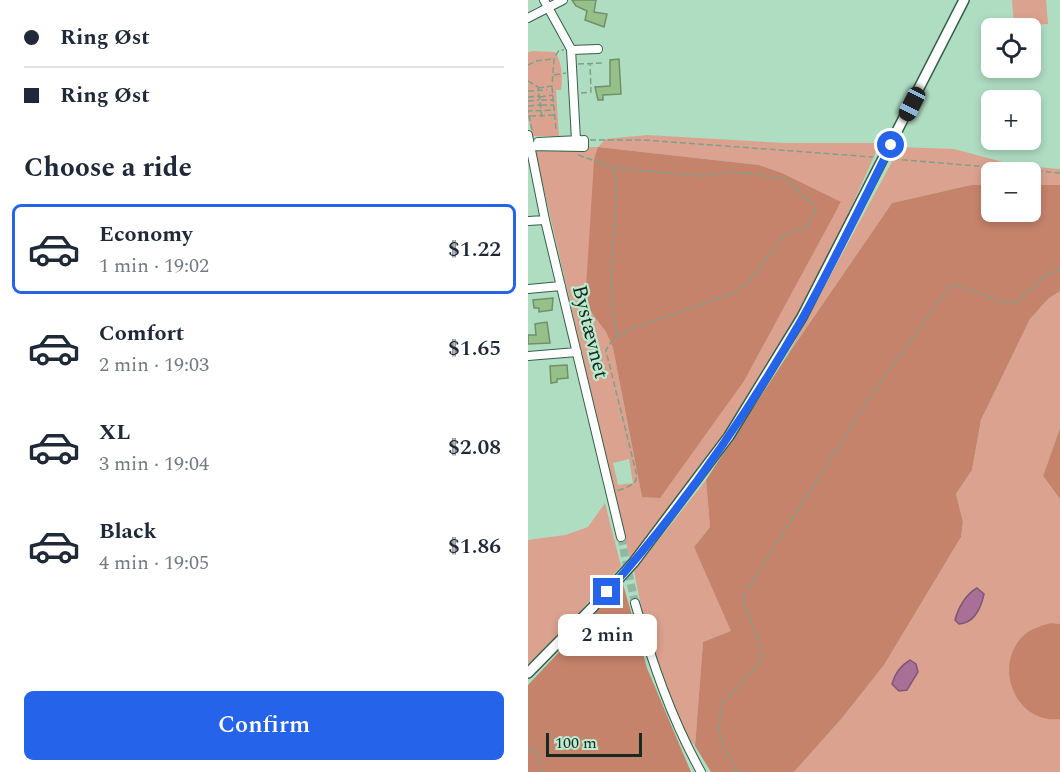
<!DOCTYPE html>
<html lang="en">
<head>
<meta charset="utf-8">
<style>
	body { margin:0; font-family:Spectral,serif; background:#f6f6f7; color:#1f2937; height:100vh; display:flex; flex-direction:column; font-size:22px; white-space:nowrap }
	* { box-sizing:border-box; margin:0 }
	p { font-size:20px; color:#747a83 }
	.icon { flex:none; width:33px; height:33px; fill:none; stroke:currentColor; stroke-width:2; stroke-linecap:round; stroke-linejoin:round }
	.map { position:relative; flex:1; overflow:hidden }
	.panel { display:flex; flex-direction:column; background:#fff; width:528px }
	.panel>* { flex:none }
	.banner { display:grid; align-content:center; height:132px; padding:0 24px; background:#fff }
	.fabs { position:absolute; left:453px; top:18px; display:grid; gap:12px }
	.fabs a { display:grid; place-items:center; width:60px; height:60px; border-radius:9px; background:#fff; box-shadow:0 3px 9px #0003; font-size:30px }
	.scale { position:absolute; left:18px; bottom:15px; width:96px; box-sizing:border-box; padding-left:6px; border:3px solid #172a1f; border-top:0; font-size:16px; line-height:21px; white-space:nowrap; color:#172a1f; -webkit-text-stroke:4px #bbeacf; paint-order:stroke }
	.end { position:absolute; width:27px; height:27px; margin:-14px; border:8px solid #2563eb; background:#fff; box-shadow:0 0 0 3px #fff }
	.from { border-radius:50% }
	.bubble { position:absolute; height:42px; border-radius:9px; background:#fff; box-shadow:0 3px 9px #0003; font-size:20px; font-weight:600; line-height:42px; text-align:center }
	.car { position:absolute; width:18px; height:36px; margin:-18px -9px; border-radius:8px; box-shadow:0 0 4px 2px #0007; background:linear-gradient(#222 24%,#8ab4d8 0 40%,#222 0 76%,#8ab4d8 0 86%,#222 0) }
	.banner b { display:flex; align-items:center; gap:21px; height:57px; font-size:22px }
	.banner b+b { border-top:2px solid #e0e1e3 }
	.banner i { width:15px; height:15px; background:#1f2937 }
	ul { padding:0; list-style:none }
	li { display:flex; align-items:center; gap:18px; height:90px; margin:0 12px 9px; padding:0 12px; border:3px solid transparent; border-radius:9px }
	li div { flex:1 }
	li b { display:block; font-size:22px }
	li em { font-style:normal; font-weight:600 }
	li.on { border-color:#2563eb }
	li>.icon { width:54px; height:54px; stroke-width:1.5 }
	h2 { padding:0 24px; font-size:27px; line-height:72px }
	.cta { display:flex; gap:12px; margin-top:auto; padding:12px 24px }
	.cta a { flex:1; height:69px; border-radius:9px; background:#2563eb; color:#fff; font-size:24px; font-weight:600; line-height:69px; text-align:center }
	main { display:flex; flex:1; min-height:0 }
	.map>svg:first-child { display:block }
	.green { fill:#dba28f; fill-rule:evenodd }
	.forest { fill:#c6836c }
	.water { fill:#a96f97; stroke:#7d5a73; stroke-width:1.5 }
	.building { fill:#95c189; stroke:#728e6b; stroke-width:1.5 }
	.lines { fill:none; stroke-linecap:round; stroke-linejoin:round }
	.minor-tunnel { stroke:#91b9a1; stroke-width:8; stroke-dasharray:8 4; stroke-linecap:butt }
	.minor-casing { stroke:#355f48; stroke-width:10 }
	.major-casing { stroke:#355f48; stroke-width:12 }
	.path { stroke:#7ca18b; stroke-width:1.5; stroke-dasharray:6 3; stroke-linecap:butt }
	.minor { stroke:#fff; stroke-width:8 }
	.major { stroke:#fff; stroke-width:9 }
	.route { stroke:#2563eb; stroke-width:8 }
	.labels { text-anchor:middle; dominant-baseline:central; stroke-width:4.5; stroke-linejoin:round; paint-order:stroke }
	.street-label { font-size:21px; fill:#172a1f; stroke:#bbeacf }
</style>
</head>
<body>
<main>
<section class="panel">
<div class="banner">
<b><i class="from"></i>Ring Øst</b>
<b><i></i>Ring Øst</b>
</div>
<h2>Choose a ride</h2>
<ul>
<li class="on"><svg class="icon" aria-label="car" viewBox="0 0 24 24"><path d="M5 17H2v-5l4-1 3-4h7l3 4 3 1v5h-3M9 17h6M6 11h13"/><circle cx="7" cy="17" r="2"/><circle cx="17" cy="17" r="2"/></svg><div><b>Economy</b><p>1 min · 19:02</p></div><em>$1.22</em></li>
<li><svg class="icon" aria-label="car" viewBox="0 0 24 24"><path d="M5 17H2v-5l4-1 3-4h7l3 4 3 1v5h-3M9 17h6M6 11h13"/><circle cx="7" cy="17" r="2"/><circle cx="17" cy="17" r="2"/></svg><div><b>Comfort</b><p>2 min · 19:03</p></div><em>$1.65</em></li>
<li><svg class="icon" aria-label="car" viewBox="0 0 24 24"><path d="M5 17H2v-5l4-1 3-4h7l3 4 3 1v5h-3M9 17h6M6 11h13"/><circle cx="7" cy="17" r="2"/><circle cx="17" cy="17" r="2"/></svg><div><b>XL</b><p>3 min · 19:04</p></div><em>$2.08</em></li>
<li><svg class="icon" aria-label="car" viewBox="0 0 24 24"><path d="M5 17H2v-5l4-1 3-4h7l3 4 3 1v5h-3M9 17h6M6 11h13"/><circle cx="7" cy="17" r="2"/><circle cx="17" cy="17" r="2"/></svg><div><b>Black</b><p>4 min · 19:05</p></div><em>$1.86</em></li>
</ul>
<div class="cta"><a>Confirm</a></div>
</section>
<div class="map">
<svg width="532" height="772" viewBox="0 0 532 772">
	<rect width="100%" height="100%" fill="#afddc2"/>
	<path class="green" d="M484 0H518L520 24 486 26Z
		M5 51 27 52C34 62 35 78 33 90H28L31 136H4L0 117V52Z
		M119 135 256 143H352L298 264 271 316 199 434 143 510 102 559 6 147H70L78 139ZM70 147 231 165 254 173 313 203 114 497 85 348 78 332 57 304ZM101 459 105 483 90 485 85 463Z
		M372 147 426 149 486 165 532 169V185H503L502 172H464L463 185H443L364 203 259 356Z
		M532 291V428L515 476 532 499V772H266L314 718 356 665 433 537 435 522 428 494 444 470 453 420 502 319 520 299Z
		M178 480 182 527 166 547 204 631 175 642 167 746C154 733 150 718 143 701 126 659 114 616 106 571Z
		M77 503 93 566 30 636 0 664V540L37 535 60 527Z"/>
	<path class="forest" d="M70 147 231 165 254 173 313 202 216 381 132 498 114 497 85 348 78 332 57 304 66 160Z
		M443 185H463L464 212H502L503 185H532V291L520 299 502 319 453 420 444 470 428 494 435 522 433 537 356 665 314 718 266 772H183L167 746 175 642 203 631 166 547 182 527 178 480 259 356 364 203Z
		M532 428V499L515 476Z
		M95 584 119 668 163 772H0V685Z
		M523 623 532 624V719C488 724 465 668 494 637 502 629 512 626 523 623Z"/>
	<path class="water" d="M449 588 456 594C453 608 446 623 431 624L427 620C430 608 438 594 449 588Z
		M382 660 388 664 390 672 379 690 371 691 364 684C367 673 372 666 382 660Z"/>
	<path class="building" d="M44 0H68L66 12 79 14 76 27 57 20 59 11 48 6Z
		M91 59 93 94 75 95V100H70L67 87 82 86V60Z
		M25 298 24 310 11 312V308H6L5 300Z
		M19 322 22 343 0 344V335H8L7 324Z
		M39 365 40 378 29 379V382L23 383 22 366Z"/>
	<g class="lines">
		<path class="minor-tunnel" d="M93 537 107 603"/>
		<g class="minor-casing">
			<path id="minor" d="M16 0 43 49 48 140
				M0 18 35 0
				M43 50 70 49
				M0 135 17 220 93 537
				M10 142 52 140
				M2 146 56 147V140
				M0 221 17 220
				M0 289 33 286
				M0 356 49 352
				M107 603C124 662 143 718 173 772"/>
		</g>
		<g class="major-casing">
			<path id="major" d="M0 673 65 607 106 562 201 436 274 317 436 0"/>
		</g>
		<path class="path" d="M50 64 76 63
			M0 65 8 61 25 59
			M26 75 38 73
			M0 81 10 87 14 118
			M24 87 28 130
			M10 88 24 86 26 59 31 50H36
			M0 91 19 90
			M53 93 63 92 62 63
			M0 97 11 96
			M12 97 25 95
			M13 100H26
			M0 101 11 100
			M13 105H26
			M0 106 12 105
			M2 116 27 115
			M4 130 0 111 27 110
			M62 140H116L345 157
			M50 155 87 168 174 176 200 172 219 173 255 179 261 181 285 205 287 210 277 229 265 231 256 236 223 279 208 292 100 330 83 342 78 350 79 355 109 476C108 486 98 487 89 491
			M365 159 532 173
			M87 168C91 213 81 259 84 304 84 315 88 325 89 336
			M0 750 3 748 9 752 13 772
			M209 772 193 741 191 730 193 705 235 658 230 639 216 604 215 598 217 593 342 397 421 287 429 285 476 302 488 303 514 278 532 268"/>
		<use href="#minor" class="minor"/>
		<use href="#major" class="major"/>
	</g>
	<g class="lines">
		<path class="route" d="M79 592C154 509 218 416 274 319 306 262 334 203 363 145"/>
	</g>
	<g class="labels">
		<g class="street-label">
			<text transform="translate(62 332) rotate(76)">Bystævnet</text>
		</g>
	</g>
</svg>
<div class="fabs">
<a><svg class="icon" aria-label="locate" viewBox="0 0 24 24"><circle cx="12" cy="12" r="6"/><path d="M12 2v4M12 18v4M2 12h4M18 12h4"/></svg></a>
<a>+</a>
<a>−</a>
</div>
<div class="scale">100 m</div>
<i class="end from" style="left:363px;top:145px"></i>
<i class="end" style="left:79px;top:592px"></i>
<div class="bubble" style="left:30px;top:614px;width:99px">2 min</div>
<i class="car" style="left:384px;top:104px;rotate:207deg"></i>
</div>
</main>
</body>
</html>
